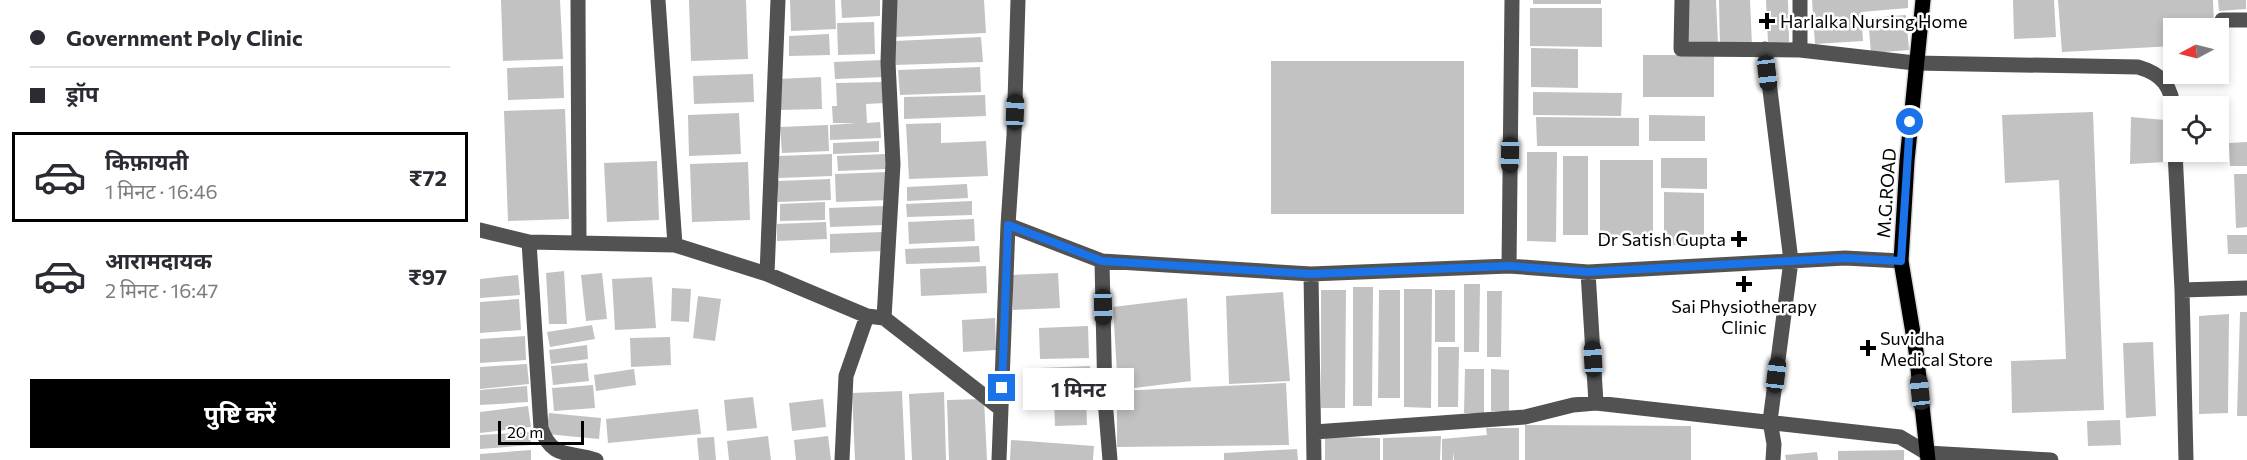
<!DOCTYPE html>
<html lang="hi">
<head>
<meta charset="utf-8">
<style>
	body { margin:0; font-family:Commissioner,"Noto Sans Devanagari",sans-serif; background:#f7f7f7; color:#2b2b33; height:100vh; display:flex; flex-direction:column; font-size:22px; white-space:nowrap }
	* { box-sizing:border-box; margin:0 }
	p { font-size:20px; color:#7c7c81 }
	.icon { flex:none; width:33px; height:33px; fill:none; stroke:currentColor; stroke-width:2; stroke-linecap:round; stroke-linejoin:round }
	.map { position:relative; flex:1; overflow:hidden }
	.details { display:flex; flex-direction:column; background:#fff; width:480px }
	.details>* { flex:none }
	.hud { display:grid; align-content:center; height:132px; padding:0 30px; background:#fff }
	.needle { width:39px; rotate:263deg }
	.buttons { position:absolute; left:1683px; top:18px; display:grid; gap:12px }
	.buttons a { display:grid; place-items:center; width:66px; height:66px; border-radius:0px; background:#fff; box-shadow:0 3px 9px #0003; font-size:30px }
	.scale { position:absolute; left:18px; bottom:15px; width:86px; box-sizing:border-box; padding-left:6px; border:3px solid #000; border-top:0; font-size:16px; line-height:21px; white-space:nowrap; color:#000; -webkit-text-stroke:4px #fff; paint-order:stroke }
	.end { position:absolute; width:27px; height:27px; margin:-14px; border:8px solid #1a73e8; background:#fff; box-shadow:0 0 0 3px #fff }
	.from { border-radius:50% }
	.bubble { position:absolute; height:42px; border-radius:0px; background:#fff; box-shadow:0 3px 9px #0003; font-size:20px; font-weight:700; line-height:42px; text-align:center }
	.car { position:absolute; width:18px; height:36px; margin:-18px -9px; border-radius:8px; box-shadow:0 0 4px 2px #0007; background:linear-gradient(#222 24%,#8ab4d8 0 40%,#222 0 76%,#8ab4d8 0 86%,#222 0) }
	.hud b { display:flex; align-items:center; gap:21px; height:57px; font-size:22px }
	.hud b+b { border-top:2px solid #e1e1e2 }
	.hud i { width:15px; height:15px; background:#2b2b33 }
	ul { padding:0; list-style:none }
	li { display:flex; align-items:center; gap:18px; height:90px; margin:0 12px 9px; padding:0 18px; border:3px solid transparent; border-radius:0px }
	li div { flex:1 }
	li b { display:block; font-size:22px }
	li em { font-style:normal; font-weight:700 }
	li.selected { border-color:#000 }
	li>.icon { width:54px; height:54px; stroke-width:1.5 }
	.cta { display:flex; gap:12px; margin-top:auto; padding:12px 30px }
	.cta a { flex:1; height:69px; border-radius:0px; background:#000; color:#fff; font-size:24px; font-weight:700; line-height:69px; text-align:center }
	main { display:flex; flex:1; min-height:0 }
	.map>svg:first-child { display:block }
	.building { fill:#c2c2c2 }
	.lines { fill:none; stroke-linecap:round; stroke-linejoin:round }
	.major-casing { stroke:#dbdbdb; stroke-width:18 }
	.minor { stroke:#525252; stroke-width:15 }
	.major { stroke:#000; stroke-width:15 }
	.route { stroke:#1a73e8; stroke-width:8 }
	.poi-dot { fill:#000; stroke:#fff; stroke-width:2 }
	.labels { text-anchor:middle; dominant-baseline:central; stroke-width:5; stroke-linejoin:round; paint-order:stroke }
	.poi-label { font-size:18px; fill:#000; stroke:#fff; text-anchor:start }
	.street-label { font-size:18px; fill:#000; stroke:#fff }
</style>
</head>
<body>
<main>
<section class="details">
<div class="hud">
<b><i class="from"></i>Government Poly Clinic</b>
<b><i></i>ड्रॉप</b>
</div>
<ul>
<li class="selected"><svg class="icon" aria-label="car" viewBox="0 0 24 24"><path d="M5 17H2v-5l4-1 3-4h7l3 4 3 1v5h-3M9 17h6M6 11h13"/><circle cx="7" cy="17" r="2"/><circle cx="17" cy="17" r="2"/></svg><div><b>किफ़ायती</b><p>1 मिनट · 16:46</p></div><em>₹72</em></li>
<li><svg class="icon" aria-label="car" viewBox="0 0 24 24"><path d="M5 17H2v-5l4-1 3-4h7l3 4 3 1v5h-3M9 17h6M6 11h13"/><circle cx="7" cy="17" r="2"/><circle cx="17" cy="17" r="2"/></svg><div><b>आरामदायक</b><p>2 मिनट · 16:47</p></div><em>₹97</em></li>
</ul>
<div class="cta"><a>पुष्टि करें</a></div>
</section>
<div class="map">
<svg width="1767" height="460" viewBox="0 0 1767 460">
	<rect width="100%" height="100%" fill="#fff"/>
	<path class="building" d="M21 0H80L83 59 23 61Z
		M209 0H266L268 59 211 61Z
		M310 0H355L356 29 311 31Z
		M361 0H400V16L362 18Z
		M414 0H504L506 33 415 37Z
		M1053 0H1121V4H1053Z
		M1207 0H1236L1238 44 1208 45Z
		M1239 0H1270L1272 46H1240Z
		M1286 0H1308L1309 42 1288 43Z
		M1332 0H1428V8L1381 12 1383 41 1335 44Z
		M1533 0H1574L1576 37 1534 39Z
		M1578 0H1733L1734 28H1694V46L1582 52Z
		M1738 0H1766V9L1739 11Z
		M1050 8H1122V47L1050 46Z
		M1426 15 1429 50 1391 53 1388 18Z
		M394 22 395 54 358 55 357 23Z
		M349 34 350 55 309 56V36Z
		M501 37 503 62 415 65V41Z
		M1051 48 1098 49V88L1051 87Z
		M1163 55H1234V97H1163Z
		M403 60 404 77 355 79 354 62Z
		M791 61H984V214H791Z
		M83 66 84 98 28 100 27 68Z
		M500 67 501 92 420 95 418 70Z
		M273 74 274 102 214 104 213 76Z
		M341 77 342 109 299 110 297 79Z
		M404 82 405 103 386 104 387 123 400 122 401 138 350 140V125L376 123H353L352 106H357L356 83Z
		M1053 92 1142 93 1141 116 1053 115Z
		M505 95 506 116 424 119V97Z
		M85 109 89 219 28 221 24 111Z
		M1613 112 1624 410 1532 413 1531 361 1586 359 1579 180 1525 183 1522 115Z
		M259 113 261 154 209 156 208 115Z
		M1169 115 1225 116V141H1169Z
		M1056 117 1159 118V146H1057Z
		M1651 117 1685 120 1686 162 1650 164Z
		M461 123V143L506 141 508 176 429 179 426 124Z
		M348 125 349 151 302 153 300 127Z
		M399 141V152L353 154V143Z
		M1767 142V166H1750L1749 143Z
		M1047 152H1077L1076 242 1047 241Z
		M352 154V176L299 178 298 156Z
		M406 154V169L358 171 357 156Z
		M1083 156H1108V235H1083Z
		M1181 158H1227V189L1181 188Z
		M1120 160H1173V239L1120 238Z
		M177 161 179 220 127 222 124 163Z
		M268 162 270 220 212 222 210 164Z
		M408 172 409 200 356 202 355 174Z
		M1754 174H1767V227L1756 228Z
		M350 179 351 200 298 202 297 181Z
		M487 184 488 198 427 201V187Z
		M1184 192 1224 193V245H1184Z
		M492 201V215L427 217 426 204Z
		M345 202V220L300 221V204Z
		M404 206V225L350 227 349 208Z
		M494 219 495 241 429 244 428 222Z
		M346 222 347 239 297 241V224Z
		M402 232 403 251 350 253V234Z
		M1747 235H1767V254H1748Z
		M499 246 500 262 426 264 425 249Z
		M506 266 507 293 441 296 440 269Z
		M84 271 87 324H69L66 273Z
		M122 273 127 319 106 321 101 275Z
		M578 273 580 308 533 310 532 275Z
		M38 275 40 295 0 298V279Z
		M172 277 176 328 135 330 132 279Z
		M984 284H1000L999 352H984Z
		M873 287H893L892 406H873Z
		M192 288 211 289 209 322 191 321Z
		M924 289H952L951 408 924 407Z
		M841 290H866L865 408H841Z
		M899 290H920V398H898Z
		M955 290H975V342H955Z
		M1007 291H1022L1021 357H1007Z
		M803 292 810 381 749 384 746 296Z
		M218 296 241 299 235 341 213 338Z
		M707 298 711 381 638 390 633 307Z
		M39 299 41 330 0 333V302Z
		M1760 312H1767V416H1757Z
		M1749 314 1748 413 1719 414V316Z
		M515 318 516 350 483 352 482 320Z
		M112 325 115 339 70 347 67 332Z
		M608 326 609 358 560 359 559 328Z
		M45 336 46 360 0 363V339Z
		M190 337 191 365 151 367 150 338Z
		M1673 342 1676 416 1646 418 1643 343Z
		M107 345 108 359 71 364 69 350Z
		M958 347H979L978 407H958Z
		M107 363 109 381 73 385 71 366Z
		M47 364 49 384 0 389V367Z
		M610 366 612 394 559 396 558 368Z
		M154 369 156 385 116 391 114 375Z
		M985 369H1004V413H984Z
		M1011 369 1029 370V411H1011Z
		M806 383 809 445 637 447V391Z
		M113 385 115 408 74 411 72 388Z
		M47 386 48 402 0 405V390Z
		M422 391 425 460H375L372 393Z
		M464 392 466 460H432L429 394Z
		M273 397 277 428 247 431 244 400Z
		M606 398 607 425 575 426 574 399Z
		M343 399 346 427 312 431 309 403Z
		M504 399 507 460H469L467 400Z
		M48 406 51 427 0 433V412Z
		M218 409 221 434 128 443 126 419Z
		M69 413 121 418 119 439 66 434Z
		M1640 420 1641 445 1608 446 1607 421Z
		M1045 425 1211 426V460H1045Z
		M1006 428H1039V460H974V452L973 460H962V439L1007 435Z
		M50 432 51 445 0 449V435Z
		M288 436 291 460H249L247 441Z
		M348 436 351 460H316L314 440Z
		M961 436 960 460H903V438Z
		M234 437 236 460H219L217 438Z
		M845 437 900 438V460H845Z
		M531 440 614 446 613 460H530Z
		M817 449 818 460H744V453Z
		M51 450V460H0V454Z
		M1424 450V460H1358V451Z
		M1337 452 1338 460H1306L1305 455Z"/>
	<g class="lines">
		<g class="major-casing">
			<path id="major" d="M1443 0 1427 161 1421 261 1436 351 1448 460"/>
		</g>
		<path class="minor" d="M98 0 99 243
			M178 0 195 245
			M538 0 534 135 528 225 622 261 831 274 1029 266 1108 272 1365 258 1421 261
			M1202 0 1201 49 1320 50 1435 63 1658 67C1683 74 1692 87 1694 113
			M1320 0V50
			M1742 20H1767
			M1285 49 1311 261 1290 421 1294 444 1293 460
			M1695 152 1702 290 1706 460
			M0 230 49 242 195 245 287 274 387 316 404 318 521 409
			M49 242 61 428C72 460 90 451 116 460
			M622 261 625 400 630 460
			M1029 266 1032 0
			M1108 272 1116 403
			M287 274 298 0
			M831 274 834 460
			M1702 290 1767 288
			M404 318 413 164 408 62 410 0
			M834 432 1045 417 1093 405 1116 403 1420 437 1447 453 1571 460
			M362 460 366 376 387 316
			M519 460 528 225"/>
		<use href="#major" class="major"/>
	</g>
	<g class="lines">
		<path class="route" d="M522 388 528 225 622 261 831 274 1029 266 1108 272 1365 258 1421 261 1430 122"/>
	</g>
	<g class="poi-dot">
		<path d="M1284 12h6v6h6v6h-6v6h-6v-6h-6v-6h6z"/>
		<path d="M1256 230h6v6h6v6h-6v6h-6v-6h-6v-6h6z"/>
		<path d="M1261 275h6v6h6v6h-6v6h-6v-6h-6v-6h6z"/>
		<path d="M1385 339h6v6h6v6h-6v6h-6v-6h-6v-6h6z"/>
	</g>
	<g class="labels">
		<g class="poi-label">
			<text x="1300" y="21">Harlalka Nursing Home</text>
			<text x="1246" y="239" text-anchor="end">Dr Satish Gupta</text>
			<text x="1264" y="306" text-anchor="middle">Sai Physiotherapy<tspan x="1264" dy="21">Clinic</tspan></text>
			<text x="1400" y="338">Suvidha<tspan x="1400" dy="21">Medical Store</tspan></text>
		</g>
		<g class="street-label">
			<text transform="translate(1406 193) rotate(-86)">M.G.ROAD</text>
		</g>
	</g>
</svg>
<div class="buttons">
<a><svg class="needle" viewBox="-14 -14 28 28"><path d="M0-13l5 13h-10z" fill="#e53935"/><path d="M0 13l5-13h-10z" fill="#7c7c81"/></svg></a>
<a><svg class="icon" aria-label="locate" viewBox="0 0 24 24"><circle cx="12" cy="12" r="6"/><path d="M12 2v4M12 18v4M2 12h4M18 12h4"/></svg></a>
</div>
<div class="scale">20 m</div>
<i class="end from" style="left:1430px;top:122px"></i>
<i class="end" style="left:522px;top:388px"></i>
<div class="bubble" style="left:543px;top:368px;width:111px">1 मिनट</div>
<i class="car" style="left:1287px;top:73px;rotate:173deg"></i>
<i class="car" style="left:535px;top:112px;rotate:2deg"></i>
<i class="car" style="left:1030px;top:155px;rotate:181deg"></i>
<i class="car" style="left:623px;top:307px;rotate:179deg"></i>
<i class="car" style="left:1113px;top:359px;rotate:357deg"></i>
<i class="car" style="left:1296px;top:375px;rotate:7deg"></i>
<i class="car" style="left:1440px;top:392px;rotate:354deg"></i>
</div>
</main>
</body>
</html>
